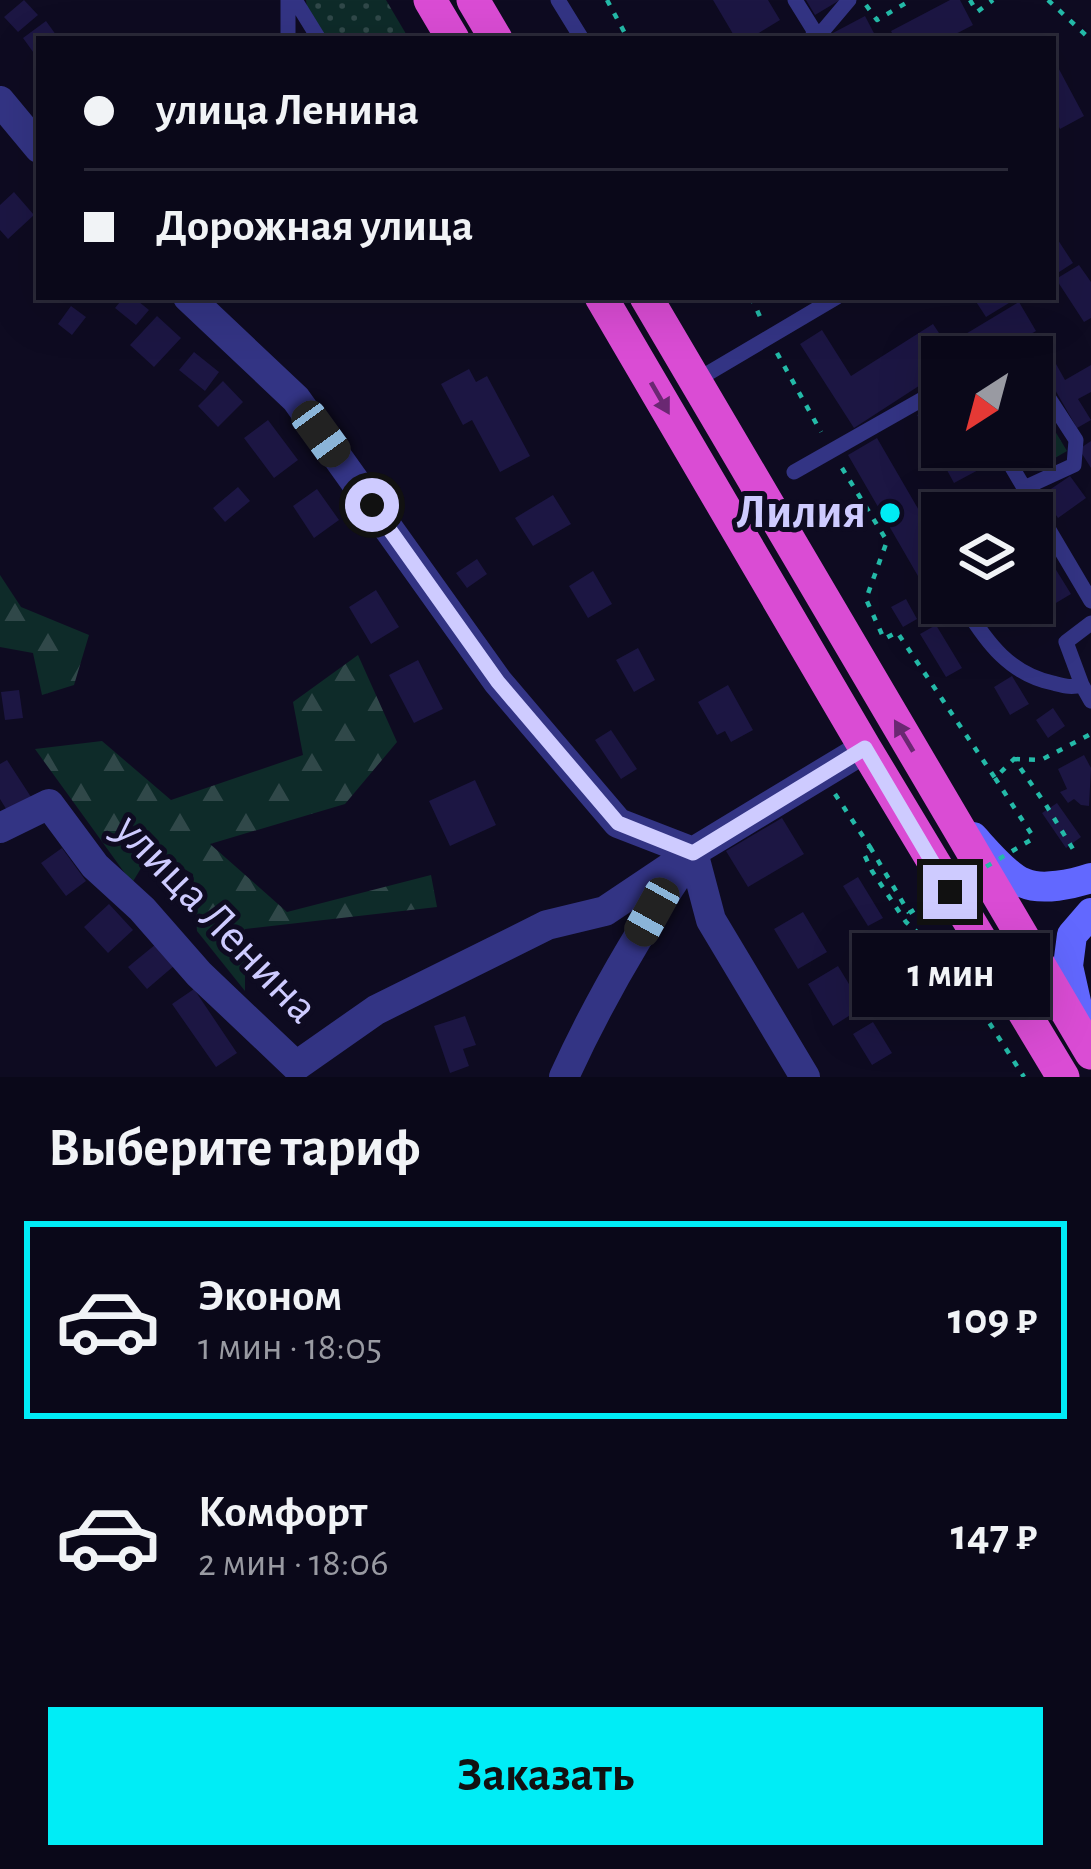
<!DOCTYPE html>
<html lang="ru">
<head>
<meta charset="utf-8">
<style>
	body { margin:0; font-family:"Alegreya Sans",sans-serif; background:#181626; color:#f1f3f6; height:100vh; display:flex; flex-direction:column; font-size:45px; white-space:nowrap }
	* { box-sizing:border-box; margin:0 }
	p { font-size:39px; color:#999aa2 }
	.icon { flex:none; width:66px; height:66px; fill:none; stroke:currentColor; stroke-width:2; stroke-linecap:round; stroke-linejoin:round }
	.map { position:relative; height:1077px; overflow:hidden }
	.drawer { display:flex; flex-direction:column; background:#0a0819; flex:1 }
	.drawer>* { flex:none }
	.top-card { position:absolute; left:36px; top:36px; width:1020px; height:264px; border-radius:0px; box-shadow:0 12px 48px #0002,0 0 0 3px #2a2938; display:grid; align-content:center; height:264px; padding:0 48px; background:#0a0819 }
	.needle { width:78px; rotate:216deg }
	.buttons { position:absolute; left:921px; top:336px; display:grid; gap:24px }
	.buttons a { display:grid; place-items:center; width:132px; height:132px; border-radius:0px; background:#0a0819; box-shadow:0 12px 48px #0002,0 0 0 3px #2a2938; font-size:60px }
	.end { position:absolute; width:54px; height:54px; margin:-27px; border:15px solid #cecbff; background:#111; box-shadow:0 0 0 6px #111 }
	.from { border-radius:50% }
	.bubble { position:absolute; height:84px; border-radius:0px; background:#0a0819; box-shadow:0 12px 48px #0002,0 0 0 3px #2a2938; font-size:39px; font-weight:600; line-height:84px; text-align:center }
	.car { position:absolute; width:36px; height:72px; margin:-36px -18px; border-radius:15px; box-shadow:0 0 9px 3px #0007; background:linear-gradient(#222 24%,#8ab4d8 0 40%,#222 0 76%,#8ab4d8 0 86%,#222 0) }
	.top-card b { display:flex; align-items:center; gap:42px; height:114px; font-size:45px }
	.top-card b+b { border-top:3px solid #2a2938 }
	.top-card i { width:30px; height:30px; background:#f1f3f6 }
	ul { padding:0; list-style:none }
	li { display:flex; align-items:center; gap:36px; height:198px; margin:0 24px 18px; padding:0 24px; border:6px solid transparent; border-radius:0px }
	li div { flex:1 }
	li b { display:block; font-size:45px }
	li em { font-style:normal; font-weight:600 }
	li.selected { border-color:#00edf6 }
	li>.icon { width:108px; height:108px; stroke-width:1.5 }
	h2 { padding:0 48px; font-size:54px; line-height:144px }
	.cta { display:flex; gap:24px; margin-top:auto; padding:24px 48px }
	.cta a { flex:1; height:138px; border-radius:0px; background:#00edf6; color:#111; font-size:48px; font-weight:600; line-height:138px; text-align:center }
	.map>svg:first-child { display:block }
	.grass { fill:url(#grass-dots) }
	.forest { fill:url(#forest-firs) }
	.building { fill:#1c1643 }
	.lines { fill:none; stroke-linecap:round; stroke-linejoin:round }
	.path { stroke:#24baa8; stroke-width:4.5; stroke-dasharray:6 9; stroke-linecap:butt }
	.service { stroke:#333484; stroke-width:15 }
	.minor { stroke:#333484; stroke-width:30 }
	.secondary { stroke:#6268ff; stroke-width:30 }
	.trunk { stroke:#da4cd4; stroke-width:33 }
	.path-bridge { stroke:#24baa8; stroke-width:4.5; stroke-dasharray:6 9; stroke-linecap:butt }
	.oneway { fill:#6a2872 }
	.route { stroke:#cecbff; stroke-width:15 }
	.poi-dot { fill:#00edf6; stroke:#0e0b21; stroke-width:4.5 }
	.labels { text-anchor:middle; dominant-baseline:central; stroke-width:10; stroke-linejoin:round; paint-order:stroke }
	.poi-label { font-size:48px; font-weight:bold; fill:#cecbff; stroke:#0e0b21; text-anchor:end }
	.street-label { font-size:48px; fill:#cecbff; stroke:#0e0b21 }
</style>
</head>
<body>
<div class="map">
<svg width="1091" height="1077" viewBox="0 0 1091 1077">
	<defs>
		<pattern id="grass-dots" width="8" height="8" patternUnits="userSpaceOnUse" patternTransform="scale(3)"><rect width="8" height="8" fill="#0e2b29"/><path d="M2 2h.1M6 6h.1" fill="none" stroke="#304849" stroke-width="1.8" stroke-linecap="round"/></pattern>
		<pattern id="forest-firs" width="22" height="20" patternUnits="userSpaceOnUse" patternTransform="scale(3)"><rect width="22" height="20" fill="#0e2b29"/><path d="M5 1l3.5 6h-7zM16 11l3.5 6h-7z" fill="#304849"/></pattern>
	</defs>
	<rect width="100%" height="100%" fill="#0e0b21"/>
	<path class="grass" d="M306 0H386L409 39H326L307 8Z"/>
	<path class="forest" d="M1032 393 1067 451 1048 462 1032 436Z
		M0 575 21 607 89 635 74 685 42 695 33 653 0 647Z
		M358 655 397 742 345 804 210 844 287 912 431 875 437 907 245 929V991L197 931 193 874 152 850 132 883 35 749 102 741 171 800 303 755 293 702Z"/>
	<path class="building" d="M24 0 38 15 18 32 4 17Z
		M713 0H768L780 20 749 39H736Z
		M806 0H840L815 15Z
		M950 0H960L973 25 946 39H895L891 31Z
		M865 16 877 39H833L831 34Z
		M46 21 59 39H39V54L36 56 23 38Z
		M1053 58 1084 116 1060 129 1053 116Z
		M14 192 34 215 8 239 0 230V205Z
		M1058 240 1073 263 1053 276V243Z
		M1079 265 1091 282V318L1084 322 1056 279Z
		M124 297H133L149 310 136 325 115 308Z
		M973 297H1019L986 317Z
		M1019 302 1036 331 992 357H957L949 344Z
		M71 306 86 317 72 335 58 324Z
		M157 316 181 338 154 367 130 345Z
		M933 324 955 357H942V371L854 428 800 344 822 330 851 376Z
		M1047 348 1065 380 1091 365V392L1078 399 1091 420 1077 428 1035 355Z
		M194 352 219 372 205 391 179 370Z
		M469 369 476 382 487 376 530 456 500 472 472 420 463 425 441 384Z
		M223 381 243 402 218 427 198 406Z
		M942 402V447H987L995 461 954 483 917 415Z
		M268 420 298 460 274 478 244 438Z
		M877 438 942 550V562L918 576 848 455Z
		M1091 441V468L1079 449Z
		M1070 476 1086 498 1058 518 1042 495Z
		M238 487 250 501 225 522 213 508Z
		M317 489 339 520 314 538 293 506Z
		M553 495 571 524 533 546 515 518Z
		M1032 531 1071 594 1029 619 1020 603H1032Z
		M477 559 487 574 467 588 456 573Z
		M593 571 612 604 588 618 569 586Z
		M376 590 399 627 371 644 349 607Z
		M906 599 917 619 903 627 891 607Z
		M936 625 962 668 946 677 920 634Z
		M638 648 655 680 634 692 616 660Z
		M418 660 443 709 414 723 389 675Z
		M1012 676 1029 704 1010 715 994 687Z
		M728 685 753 730 731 742 725 731 717 735 698 702Z
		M19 690 23 718 5 720 1 692Z
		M1053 708 1065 726 1048 738 1036 720Z
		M611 730 637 769 621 779 595 740Z
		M1084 755 1091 768 1089 806 1081 805 1074 799 1068 803 1060 792 1067 789 1058 769Z
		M7 760 31 797 8 812 0 799V764Z
		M475 780 496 825 450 846 429 801Z
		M1057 803 1081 837 1066 848 1042 813Z
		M782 818 804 854 748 887 726 851Z
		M62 848 86 881 66 896 41 863Z
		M858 877 883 918 868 926 843 886Z
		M109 904 133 930 108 953 84 927Z
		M803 912 827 952 798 969 774 929Z
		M914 934 925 951 916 956 905 940Z
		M156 944 175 965 147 989 128 967Z
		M838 966 863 1007 833 1026 808 984Z
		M194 989 237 1053 216 1067 172 1004Z
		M465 1016 476 1045 463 1049 469 1066 450 1073 434 1026Z
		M873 1022 892 1053 872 1065 853 1034Z"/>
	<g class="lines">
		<path class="path" d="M607 0 628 39
			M970 0 977 12 993 0
			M1048 0 1091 40
			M866 5 877 20 911 0
			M751 297 762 321
			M777 353 821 432
			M842 468 887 541 866 599 884 639 897 632 995 778 1014 759 1046 805 1076 854
			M1014 759 1041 760 1091 734
			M995 778 1034 838
			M835 794 870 847 864 854 872 871 906 922 941 954 958 974 1024 1077
			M870 847 909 913"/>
		<path class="service" d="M288 0V39
			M295 0 319 39
			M558 0 582 39
			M795 0 813 29 814 39
			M816 39 849 0
			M1010 357 1019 352 1022 357
			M695 381 837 297
			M1000 447 1091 601
			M794 472 942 388
			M1024 488 1074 465 1076 440 1032 372
			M952 603 965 607C987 643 1010 674 1053 683 1065 686 1071 688 1082 685
			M1091 623 1066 642 1082 685 1091 701"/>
		<path class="minor" d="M0 101 39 148
			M188 297 296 399 498 682 618 823 693 852
			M0 828 49 804 95 866 142 909 199 974 296 1066
			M693 852 711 920 805 1077
			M296 1066 376 1010 547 925 605 911 693 852 865 748
			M564 1077C597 1004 638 934 683 867"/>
		<path class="secondary" d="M973 837C985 850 1007 877 1024 883 1042 891 1073 884 1091 878
			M1081 1024 1068 966 1072 935 1091 913"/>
		<path class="trunk" d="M430 0 453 39
			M473 0 496 39
			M601 297 865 748 1063 1077
			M646 297 1091 1053"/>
		<path class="path-bridge" d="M909 913 1034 838"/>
	</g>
	<defs><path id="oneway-solid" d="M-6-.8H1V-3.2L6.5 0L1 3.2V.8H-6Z" transform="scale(3)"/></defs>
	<g class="oneway">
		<use href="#oneway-solid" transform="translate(660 398) rotate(60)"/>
		<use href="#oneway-solid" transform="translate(904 736) rotate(-121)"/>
	</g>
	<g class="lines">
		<path class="route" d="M372 505 498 682 618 823 693 853 865 748 950 892"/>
	</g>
	<circle class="poi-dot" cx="890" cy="513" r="12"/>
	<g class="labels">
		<g class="poi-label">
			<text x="866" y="513">Лилия</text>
		</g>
		<g class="street-label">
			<text transform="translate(216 919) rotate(46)">улица Ленина</text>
		</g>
	</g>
</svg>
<div class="buttons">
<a><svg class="needle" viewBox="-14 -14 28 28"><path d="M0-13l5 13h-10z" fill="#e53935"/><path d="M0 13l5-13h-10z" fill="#999aa2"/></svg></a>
<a><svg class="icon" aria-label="layers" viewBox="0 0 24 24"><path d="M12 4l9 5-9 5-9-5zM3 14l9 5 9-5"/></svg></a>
</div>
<i class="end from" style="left:372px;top:505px"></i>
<i class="end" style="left:950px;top:892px"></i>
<div class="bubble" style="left:852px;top:933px;width:198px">1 мин</div>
<i class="car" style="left:321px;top:434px;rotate:144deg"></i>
<i class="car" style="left:652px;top:912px;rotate:209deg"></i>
<div class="top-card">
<b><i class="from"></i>улица Ленина</b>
<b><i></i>Дорожная улица</b>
</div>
</div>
<section class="drawer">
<h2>Выберите тариф</h2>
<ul>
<li class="selected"><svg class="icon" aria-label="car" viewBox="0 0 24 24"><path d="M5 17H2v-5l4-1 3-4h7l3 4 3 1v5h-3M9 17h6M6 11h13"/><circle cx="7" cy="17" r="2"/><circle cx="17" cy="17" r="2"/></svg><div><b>Эконом</b><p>1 мин · 18:05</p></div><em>109 ₽</em></li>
<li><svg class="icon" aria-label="car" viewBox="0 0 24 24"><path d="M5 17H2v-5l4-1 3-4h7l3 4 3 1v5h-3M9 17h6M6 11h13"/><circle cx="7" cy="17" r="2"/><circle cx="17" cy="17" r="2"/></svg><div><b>Комфорт</b><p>2 мин · 18:06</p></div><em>147 ₽</em></li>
</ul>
<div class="cta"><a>Заказать</a></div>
</section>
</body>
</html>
